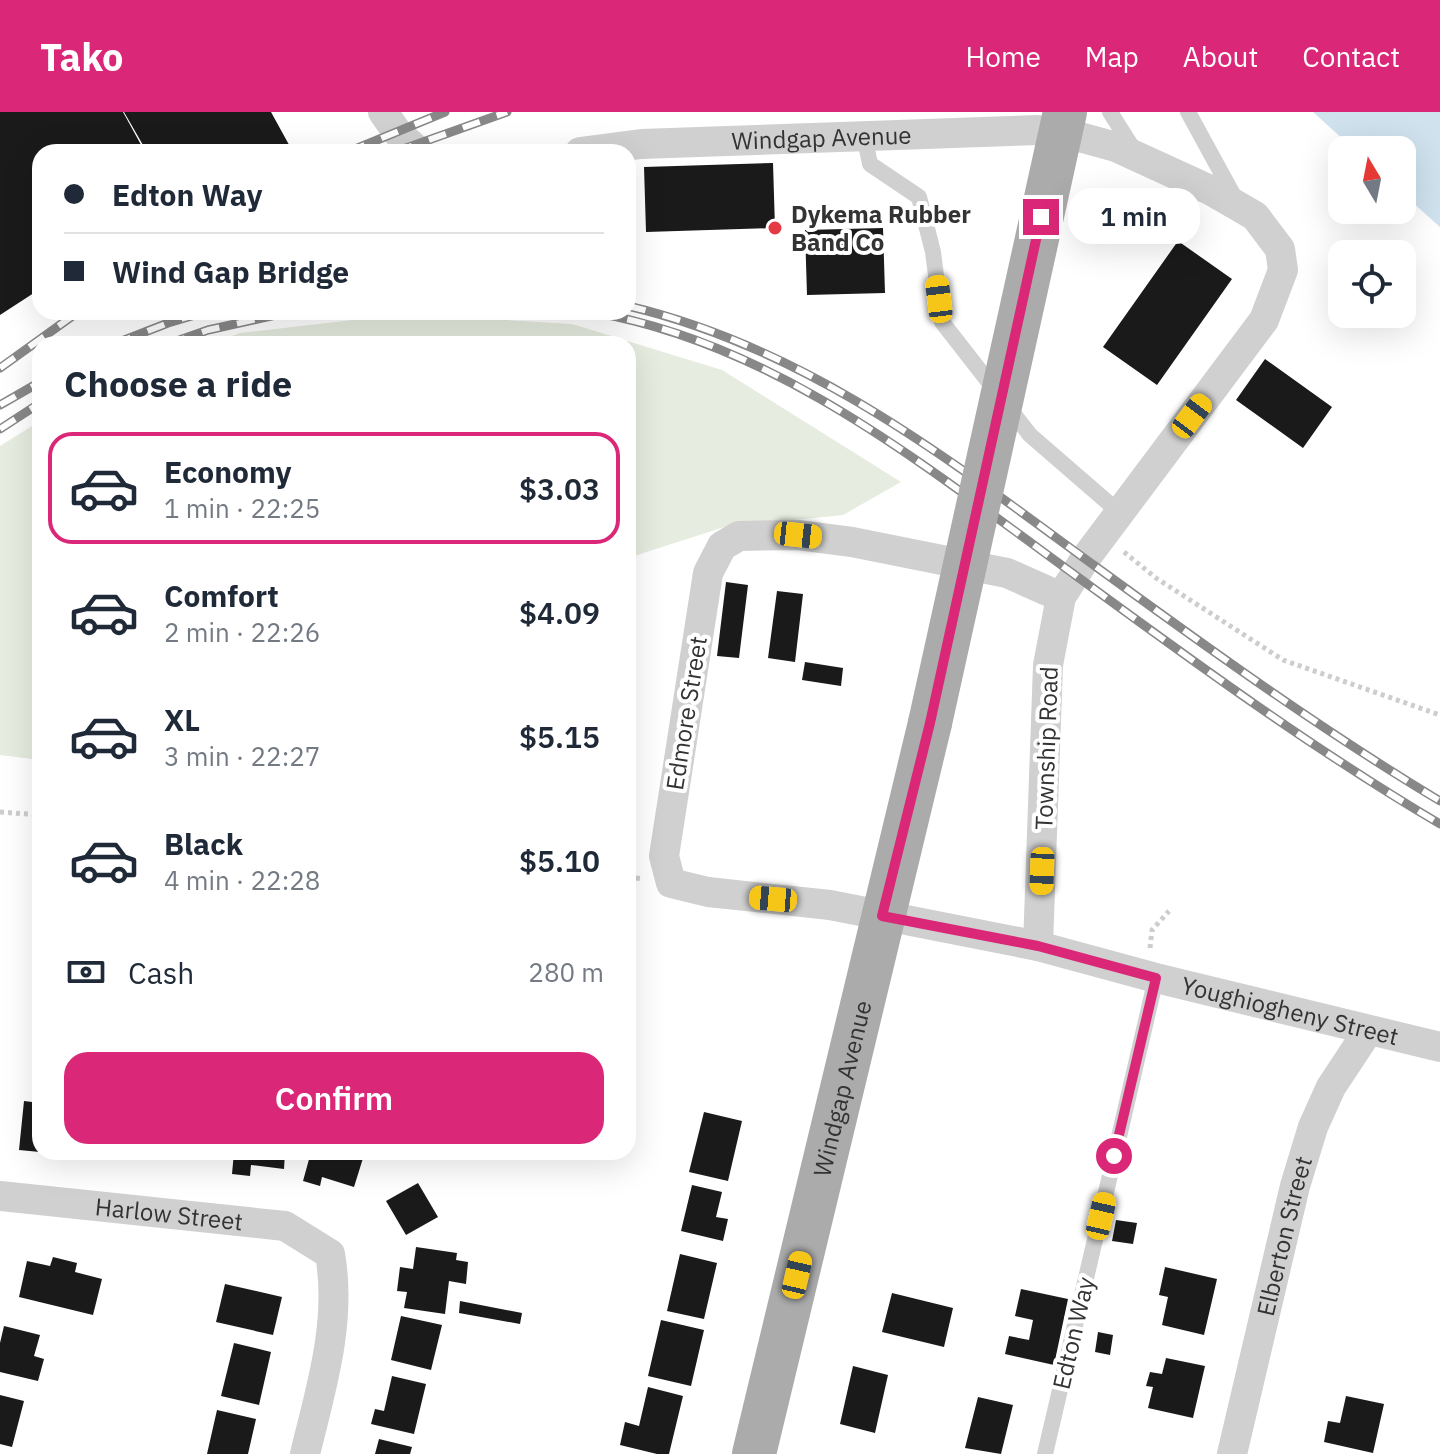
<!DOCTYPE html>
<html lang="en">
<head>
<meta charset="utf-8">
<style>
	body { margin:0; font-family:"IBM Plex Sans",sans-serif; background:#f6f6f7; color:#1f2937; height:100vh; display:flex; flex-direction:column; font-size:30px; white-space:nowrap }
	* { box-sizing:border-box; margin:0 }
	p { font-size:26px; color:#747a83 }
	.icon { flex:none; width:44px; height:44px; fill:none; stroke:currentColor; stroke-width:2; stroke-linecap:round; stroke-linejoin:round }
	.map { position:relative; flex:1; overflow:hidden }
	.panel { position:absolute; left:32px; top:224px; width:604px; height:824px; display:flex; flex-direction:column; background:#fff; border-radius:24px; box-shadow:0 8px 32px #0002 }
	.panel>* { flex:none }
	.banner { position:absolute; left:32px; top:32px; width:604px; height:176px; border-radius:24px; box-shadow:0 8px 32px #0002; display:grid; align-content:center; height:176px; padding:0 32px; background:#fff }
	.needle { width:52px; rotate:350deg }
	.tools { position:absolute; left:1328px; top:24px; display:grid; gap:16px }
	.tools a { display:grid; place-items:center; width:88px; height:88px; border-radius:16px; background:#fff; box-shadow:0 8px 32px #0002; font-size:40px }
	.end { position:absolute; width:36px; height:36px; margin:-18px; border:10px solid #db2777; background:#fff; box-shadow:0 0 0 4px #fff }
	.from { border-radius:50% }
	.bubble { position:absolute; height:56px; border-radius:24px; background:#fff; box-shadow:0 8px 32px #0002; font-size:26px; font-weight:600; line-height:56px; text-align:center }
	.car { position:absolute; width:24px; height:48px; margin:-24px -12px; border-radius:10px; box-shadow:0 0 6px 2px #0007; background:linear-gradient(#f5c518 24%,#345 0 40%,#f5c518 0 76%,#345 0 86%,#f5c518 0) }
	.banner b { display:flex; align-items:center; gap:28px; height:76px; font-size:30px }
	.banner b+b { border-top:2px solid #e0e1e3 }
	.banner i { width:20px; height:20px; background:#1f2937 }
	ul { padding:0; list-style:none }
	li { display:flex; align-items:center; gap:24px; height:112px; margin:0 16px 12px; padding:0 16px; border:4px solid transparent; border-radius:24px }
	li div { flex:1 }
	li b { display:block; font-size:30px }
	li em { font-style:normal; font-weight:600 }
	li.current { border-color:#db2777 }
	li>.icon { width:72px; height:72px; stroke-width:1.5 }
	h2 { padding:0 32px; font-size:36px; line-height:96px }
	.pay { display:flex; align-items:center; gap:20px; height:88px; padding:0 32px; font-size:30px }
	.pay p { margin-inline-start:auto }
	.primary-button { display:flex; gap:16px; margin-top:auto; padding:16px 32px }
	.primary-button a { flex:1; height:92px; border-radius:24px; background:#db2777; color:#fff; font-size:32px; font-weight:600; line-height:92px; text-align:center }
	header { display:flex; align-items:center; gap:48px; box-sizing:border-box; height:112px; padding:0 40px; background:#db2777; color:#fff }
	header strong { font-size:38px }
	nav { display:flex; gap:44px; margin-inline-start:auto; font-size:28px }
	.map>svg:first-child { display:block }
	.green { fill:#e6ecdf }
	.water { fill:#cfe2ee }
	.building { fill:#1a1a1a }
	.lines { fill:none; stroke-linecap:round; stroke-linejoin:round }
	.path { stroke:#cdcdcd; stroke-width:5; stroke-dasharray:4 4; stroke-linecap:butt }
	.lane { stroke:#d0d0d0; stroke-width:16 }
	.street { stroke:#d0d0d0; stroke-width:30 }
	.primary { stroke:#ababab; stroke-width:44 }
	.rail-casing { stroke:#888; stroke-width:9 }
	.rail { stroke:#fff; stroke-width:6; stroke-dasharray:18; stroke-linecap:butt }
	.primary-bridge { stroke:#ababab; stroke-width:44 }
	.route { stroke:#db2777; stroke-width:10 }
	.poi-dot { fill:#e63946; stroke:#fff; stroke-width:3 }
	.labels { text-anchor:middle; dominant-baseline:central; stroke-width:8; stroke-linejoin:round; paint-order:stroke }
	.street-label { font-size:24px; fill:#333; stroke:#fff }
	.poi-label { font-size:24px; font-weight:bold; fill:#333; stroke:#fff; text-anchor:start }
</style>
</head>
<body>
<header>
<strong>Tako</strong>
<nav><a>Home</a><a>Map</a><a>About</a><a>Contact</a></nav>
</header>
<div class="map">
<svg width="1440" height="1342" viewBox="0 0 1440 1342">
	<rect width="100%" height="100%" fill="#fff"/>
	<path class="green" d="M404 202 572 212 722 258 901 370 843 403 724 415 628 446V232H210L240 221Z
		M40 309V648L0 643V334Z"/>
	<path class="water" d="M1313 0H1440V115L1402 81V38H1355Z"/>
	<path class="building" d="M0 0H123L145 40H40V177L0 203Z
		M124 0H271L293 40H147Z
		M773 51 775 116 646 120 644 55Z
		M883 116 885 181 807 183 805 118Z
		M1178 129 1232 167 1157 273 1103 235Z
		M1265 247 1332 295 1303 336 1236 288Z
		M726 470 748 473 739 546 717 544Z
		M777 479 803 482 795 550 768 546Z
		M805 550 843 556 841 574 802 568Z
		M24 989 40 991V1040L19 1038Z
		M704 1000 742 1009 728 1069 689 1060Z
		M168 1040H210L209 1047 167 1043Z
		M234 1040H285L284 1057 251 1053 250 1064 232 1062Z
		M311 1040H354L364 1043 354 1075 322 1065 320 1074 303 1069Z
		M418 1071 438 1105 406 1123 386 1089Z
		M692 1073 722 1080 716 1105 728 1107 723 1129 681 1119Z
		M1116 1108 1137 1111 1133 1132 1112 1129Z
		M416 1135 457 1141 456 1148 468 1150 466 1172 449 1169 445 1202 404 1196 407 1180 397 1179 400 1155 413 1157Z
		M680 1142 717 1151 704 1207 667 1199Z
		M53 1145 77 1151 75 1160 102 1167 93 1203 19 1185 27 1149 50 1154Z
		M1165 1155 1217 1167 1204 1223 1162 1213 1168 1185 1159 1183Z
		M225 1172 282 1185 273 1223 216 1210Z
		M1021 1177 1068 1187 1054 1253 1005 1242 1009 1224 1029 1228 1033 1208 1015 1204Z
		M892 1181 953 1196 944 1235 882 1220Z
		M460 1189 522 1201 520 1212 459 1201Z
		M401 1204 442 1213 431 1258 391 1248Z
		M661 1208 704 1218 691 1274 648 1264Z
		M4 1214 40 1223 34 1244 44 1247 38 1269 0 1260V1231Z
		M1098 1220 1113 1223 1110 1243 1095 1240Z
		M234 1231 271 1240 259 1293 221 1284Z
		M1166 1246 1205 1254 1193 1306 1148 1296 1153 1275 1146 1274 1150 1260 1162 1262Z
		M853 1254 888 1263 875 1321 840 1312Z
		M392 1264 426 1272 414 1322 371 1312 375 1297 384 1299Z
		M648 1275 683 1284 669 1342H657L620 1333 625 1310 639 1314Z
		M0 1283 24 1289 12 1335 0 1332Z
		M1346 1284 1384 1292 1373 1341 1324 1330 1328 1309 1340 1311Z
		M978 1285 1013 1293 1001 1342 965 1336Z
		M217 1298 256 1307 248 1342H207Z
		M379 1327 412 1335 410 1342H375Z"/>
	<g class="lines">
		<path class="path" d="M1124 440 1156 466 1283 548 1440 603
			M0 700 40 703
			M628 765 643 767
			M1150 836 1152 818 1169 799"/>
		<path class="lane" d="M1110 0 1134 38
			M1188 0 1235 86
			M864 23 870 52 919 85 933 140 942 210 1030 323 1120 401
			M1045 1342 1156 866"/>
		<g class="street">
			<path d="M383 0 397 20 419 40"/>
			<path id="s1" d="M580 40 641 32 1038 18 1076 24 1116 35 1210 78 1255 104 1280 137 1283 158 1264 208 1085 447 1061 485 1048 553 1038 834"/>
			<path id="s2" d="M1061 485 1007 461 852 430 798 423 739 424 722 434 708 461 664 744 671 771 708 780 830 793 1038 834 1156 866 1440 935"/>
			<path id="s3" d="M0 1084 285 1114 330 1142C342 1210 321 1276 305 1342"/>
			<path id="s4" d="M1232 1342 1295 1074 1313 1015 1331 975 1368 919"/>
		</g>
		<path class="primary" id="s5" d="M754 1342 930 611"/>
		<g class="rail-casing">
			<path id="rail" d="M348 40 445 0
				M395 40 507 0
				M628 194C809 237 948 347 1095 454 1208 536 1320 617 1440 689
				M592 200C778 232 927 356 1075 463 1194 550 1313 637 1440 712
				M114 232 168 211 205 200
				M168 232 208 218 289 200
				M0 256 78 200
				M0 293 40 270
				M0 317 40 291"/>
		</g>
		<use href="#rail" class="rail"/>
		<path class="primary-bridge" d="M930 611 1065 0"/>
	</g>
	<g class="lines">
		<path class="route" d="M1041 105 930 611 882 804 1038 834 1156 866 1114 1044"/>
	</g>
	<circle class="poi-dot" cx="775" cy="116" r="8"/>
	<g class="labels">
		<g class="street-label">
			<text stroke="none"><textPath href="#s1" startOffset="242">Windgap Avenue</textPath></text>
			<text transform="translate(686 601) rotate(-81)">Edmore Street</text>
			<text transform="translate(1046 636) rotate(-88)">Township Road</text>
			<text stroke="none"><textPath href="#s2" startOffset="1328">Youghiogheny Street</textPath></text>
			<text stroke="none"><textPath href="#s5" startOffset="376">Windgap Avenue</textPath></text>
			<text stroke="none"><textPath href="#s3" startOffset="170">Harlow Street</textPath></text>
			<text stroke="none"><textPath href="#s4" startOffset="224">Elberton Street</textPath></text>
			<text transform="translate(1073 1221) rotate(-77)">Edton Way</text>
		</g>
		<g class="poi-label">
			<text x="791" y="102">Dykema Rubber<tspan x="791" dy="28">Band Co</tspan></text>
		</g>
	</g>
</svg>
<div class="tools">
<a><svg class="needle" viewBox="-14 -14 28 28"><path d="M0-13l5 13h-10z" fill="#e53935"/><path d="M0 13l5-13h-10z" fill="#747a83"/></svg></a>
<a><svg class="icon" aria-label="locate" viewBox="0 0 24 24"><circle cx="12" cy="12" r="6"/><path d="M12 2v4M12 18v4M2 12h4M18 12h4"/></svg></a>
</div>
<i class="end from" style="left:1114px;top:1044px"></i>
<i class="end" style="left:1041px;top:105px"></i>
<div class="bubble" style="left:1068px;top:76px;width:132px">1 min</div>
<i class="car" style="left:939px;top:187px;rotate:353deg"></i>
<i class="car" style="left:1192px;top:304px;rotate:37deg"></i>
<i class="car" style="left:798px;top:423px;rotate:96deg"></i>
<i class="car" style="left:1042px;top:759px;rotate:182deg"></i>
<i class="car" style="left:773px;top:787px;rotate:275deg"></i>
<i class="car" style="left:1101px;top:1104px;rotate:13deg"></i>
<i class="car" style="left:797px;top:1163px;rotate:13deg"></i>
<div class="banner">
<b><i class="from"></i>Edton Way</b>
<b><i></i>Wind Gap Bridge</b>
</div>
<section class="panel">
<h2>Choose a ride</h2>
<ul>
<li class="current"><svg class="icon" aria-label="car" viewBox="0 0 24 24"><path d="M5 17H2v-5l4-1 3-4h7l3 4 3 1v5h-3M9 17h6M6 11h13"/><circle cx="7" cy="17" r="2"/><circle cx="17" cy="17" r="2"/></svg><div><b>Economy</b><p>1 min · 22:25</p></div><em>$3.03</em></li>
<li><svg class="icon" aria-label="car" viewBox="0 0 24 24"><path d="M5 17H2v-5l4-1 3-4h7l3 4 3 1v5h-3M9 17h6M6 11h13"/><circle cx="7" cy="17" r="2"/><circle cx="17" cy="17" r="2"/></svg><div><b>Comfort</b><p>2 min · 22:26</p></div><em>$4.09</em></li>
<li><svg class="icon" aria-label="car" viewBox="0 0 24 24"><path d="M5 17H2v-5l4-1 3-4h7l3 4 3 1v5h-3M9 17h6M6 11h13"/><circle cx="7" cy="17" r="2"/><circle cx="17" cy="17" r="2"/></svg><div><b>XL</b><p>3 min · 22:27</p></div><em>$5.15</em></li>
<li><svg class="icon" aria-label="car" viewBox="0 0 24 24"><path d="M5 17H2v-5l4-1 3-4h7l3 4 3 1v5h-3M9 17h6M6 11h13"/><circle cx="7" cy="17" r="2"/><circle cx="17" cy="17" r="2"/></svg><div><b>Black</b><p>4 min · 22:28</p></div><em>$5.10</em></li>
</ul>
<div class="pay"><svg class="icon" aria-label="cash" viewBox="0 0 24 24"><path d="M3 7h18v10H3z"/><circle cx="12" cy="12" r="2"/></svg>Cash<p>280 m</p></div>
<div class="primary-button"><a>Confirm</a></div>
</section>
</div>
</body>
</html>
